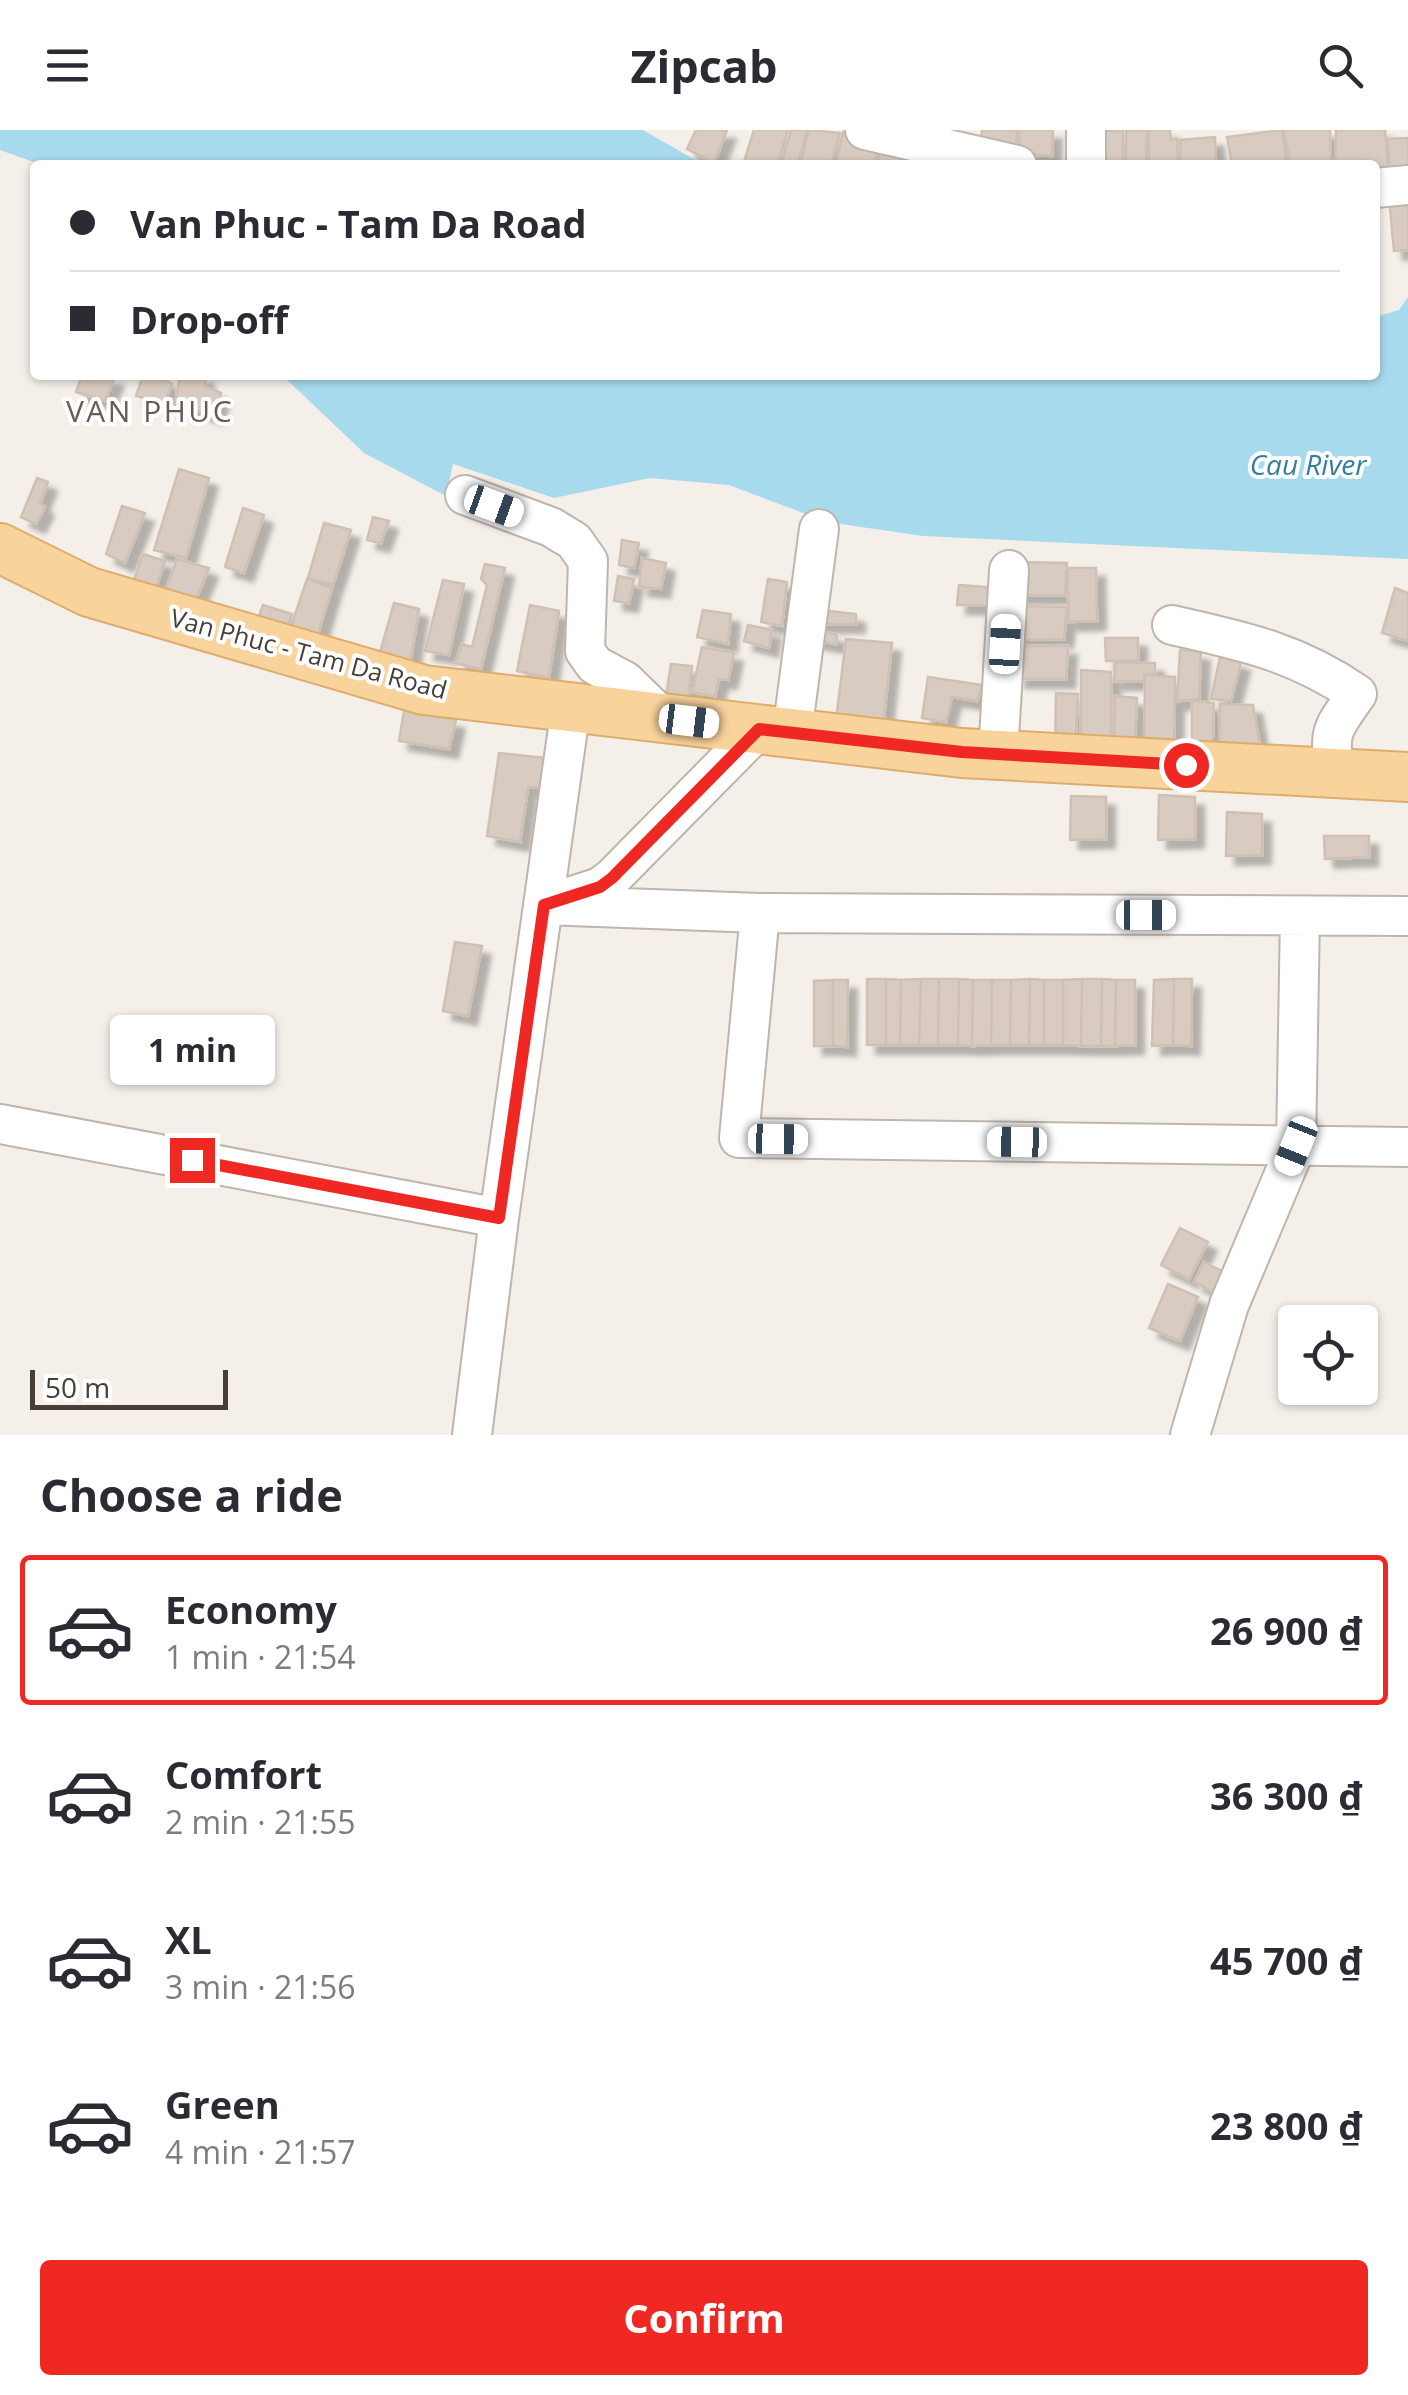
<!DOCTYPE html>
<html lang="en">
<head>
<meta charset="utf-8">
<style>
	body { margin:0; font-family:"Open Sans",sans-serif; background:#f7f7f7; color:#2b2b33; height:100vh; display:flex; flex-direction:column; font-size:38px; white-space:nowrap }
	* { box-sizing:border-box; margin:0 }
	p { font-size:32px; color:#7c7c81 }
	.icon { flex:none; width:55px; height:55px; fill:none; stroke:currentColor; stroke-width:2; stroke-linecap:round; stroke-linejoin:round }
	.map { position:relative; height:1305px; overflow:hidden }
	.drawer { display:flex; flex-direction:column; background:#fff; flex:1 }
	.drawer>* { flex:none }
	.hud { position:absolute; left:30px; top:30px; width:1350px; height:220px; border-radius:10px; box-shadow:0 2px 8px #0004; display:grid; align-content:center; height:220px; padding:0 40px; background:#fff }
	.controls { position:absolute; left:1278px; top:1175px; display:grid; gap:20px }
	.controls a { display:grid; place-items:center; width:100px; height:100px; border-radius:10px; background:#fff; box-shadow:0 2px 8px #0004; font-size:50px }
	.scale { position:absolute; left:30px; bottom:25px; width:198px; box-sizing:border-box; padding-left:10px; border:5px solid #473f37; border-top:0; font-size:28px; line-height:35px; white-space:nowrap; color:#473f37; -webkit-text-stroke:8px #fff; paint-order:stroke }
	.end { position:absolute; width:45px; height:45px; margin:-22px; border:12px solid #f02823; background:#fff; box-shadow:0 0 0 5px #fff }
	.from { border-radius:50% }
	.bubble { position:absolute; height:70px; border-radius:10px; background:#fff; box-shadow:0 2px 8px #0004; font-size:32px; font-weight:700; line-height:70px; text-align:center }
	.car { position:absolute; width:30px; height:60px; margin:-30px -15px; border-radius:12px; box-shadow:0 0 8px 2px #0007; background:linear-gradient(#fff 24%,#345 0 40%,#fff 0 76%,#345 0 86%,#fff 0) }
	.hud b { display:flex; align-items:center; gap:35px; height:95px; font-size:38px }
	.hud b+b { border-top:2px solid #e1e1e2 }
	.hud i { width:25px; height:25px; background:#2b2b33 }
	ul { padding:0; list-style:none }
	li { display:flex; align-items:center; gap:30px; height:150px; margin:0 20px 15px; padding:0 20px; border:5px solid transparent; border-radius:10px }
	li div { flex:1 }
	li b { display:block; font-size:38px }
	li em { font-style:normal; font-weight:700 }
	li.current { border-color:#f02823 }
	li>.icon { width:90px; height:90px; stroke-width:1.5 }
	h2 { padding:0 40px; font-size:45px; line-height:120px }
	.cta { display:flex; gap:20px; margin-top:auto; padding:20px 40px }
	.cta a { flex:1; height:115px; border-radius:10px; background:#f02823; color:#fff; font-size:40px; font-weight:700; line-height:115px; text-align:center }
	header { display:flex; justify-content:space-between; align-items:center; height:130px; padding:0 40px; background:#fff; font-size:45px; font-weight:700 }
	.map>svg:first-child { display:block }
	.water { fill:#a8daed }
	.building { fill:#d8ccc2; stroke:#cfc0b2; stroke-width:2.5; filter:url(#shadow) }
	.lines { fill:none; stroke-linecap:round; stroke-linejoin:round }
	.minor-casing { stroke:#bfb5ac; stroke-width:42 }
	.major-casing { stroke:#dead6c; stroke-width:52 }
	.minor { stroke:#fff; stroke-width:38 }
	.major { stroke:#f9d39c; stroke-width:48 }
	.route { stroke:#f02823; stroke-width:12 }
	.labels { text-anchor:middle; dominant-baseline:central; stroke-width:8; stroke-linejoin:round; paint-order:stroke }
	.street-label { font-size:25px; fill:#473f37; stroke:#fff }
	.water-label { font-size:28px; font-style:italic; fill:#317f9e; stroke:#fff }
	.quarter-label { font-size:30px; letter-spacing:2.5px; fill:#695b4f; stroke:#fff }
</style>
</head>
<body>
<header><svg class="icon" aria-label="menu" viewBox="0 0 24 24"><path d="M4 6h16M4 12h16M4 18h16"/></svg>Zipcab<svg class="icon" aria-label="search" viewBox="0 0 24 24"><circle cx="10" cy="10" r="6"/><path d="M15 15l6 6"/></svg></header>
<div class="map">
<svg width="1408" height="1305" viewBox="0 0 1408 1305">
	<defs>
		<filter id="shadow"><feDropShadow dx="9" dy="9" stdDeviation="2.5" flood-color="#0004"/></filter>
	</defs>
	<rect width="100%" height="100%" fill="#f4efe9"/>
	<path class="water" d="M0 0H643L704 35H42L0 20Z
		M1408 167V429L923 406 827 392 729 355 650 348 554 368 453 334 446 366 364 323 283 246 1375 245V187L1399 180Z"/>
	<path class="building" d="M696 0H727L714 33 687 19Z
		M754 0H788L777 35H743Z
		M791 0H807L798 35H781Z
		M809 0 840 3 831 35H800Z
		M982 0H1017L1016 26 980 22Z
		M1019 0H1053L1052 26 1020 24Z
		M1149 0H1170L1171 10 1177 9 1178 35H1149Z
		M1282 0 1287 35H1232L1227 7Z
		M1283 0H1330L1331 35H1291Z
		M1336 0H1385L1388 38 1335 35Z
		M1092 1H1123V35H1088Z
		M1126 1H1147L1146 35H1126Z
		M843 2 878 10 875 35H836Z
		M1215 7 1216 35H1181L1180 10Z
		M1408 8V46H1391L1387 9Z
		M881 10 934 35 878 32Z
		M1408 66V120L1394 121 1389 68Z
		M82 245 115 247 105 271 76 262Z
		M131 245H163L162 248 172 254 164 274 136 266 142 249Z
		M180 245H205V256L221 263 215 285 175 275Z
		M179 339 209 348 186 428 154 420Z
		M37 348 48 352 40 373 45 377 36 394 21 387Z
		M122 376 145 383 125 433 106 424Z
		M243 378 264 385 244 443 225 437Z
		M373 387 389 391 381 413 367 410Z
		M324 393 351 400 333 455 308 448Z
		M622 410 639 413 634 438 619 435Z
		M143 424 165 431 153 467 131 458Z
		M642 428 666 433 661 459 639 457Z
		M177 429 209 438 191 482 161 472Z
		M1018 432 1067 433 1065 465H1015Z
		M485 434 505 438 481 539 455 533 462 514 472 517 487 455 481 449Z
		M1067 438H1096L1097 491 1069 492Z
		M618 446 634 449 629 473 614 471Z
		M307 449 332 458 314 517 287 508Z
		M768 449 787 452 782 496 761 492Z
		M443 450 464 454 449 525 425 521Z
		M959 455 997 458 996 476 957 475Z
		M1395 458 1408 463V511L1382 503Z
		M394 473 419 479 409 542 377 533Z
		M263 475 292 484 288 496 259 486Z
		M530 475 559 481 549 548 517 541Z
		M1017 476 1067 477 1064 509 1015 510Z
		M811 479 856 484V494H820L818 500 837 505 836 514 807 509Z
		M703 480 731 484 728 514 697 507Z
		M748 495 772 500 769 518 744 511Z
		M1105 508H1138V531H1106Z
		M846 509 892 513 883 597 836 590Z
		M1019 516H1068L1066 549H1016Z
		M702 517 734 523 728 550 719 549 715 566 692 562Z
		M1180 520 1201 522 1199 569 1177 571Z
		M1220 527 1241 532 1231 571 1211 569Z
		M1115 533H1155V544H1144V551H1114Z
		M671 534 692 536 688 570 666 566Z
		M1081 540 1111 542V625L1081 623Z
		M1145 545 1175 547 1174 630 1144 628Z
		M928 547 982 555 977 571 952 567 946 592 922 588Z
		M1056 563 1078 564 1075 621 1055 619Z
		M1115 566 1137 568 1134 624 1114 623Z
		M1192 571 1214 573 1212 630 1192 628Z
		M1220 574 1253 575 1261 623 1219 627Z
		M404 581 456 590 449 619 399 611Z
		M499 623 546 628 539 658 528 657 520 712 487 706Z
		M1159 665 1195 667V709L1158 710Z
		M1071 666 1106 667V709L1070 710Z
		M1227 682 1262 684V725L1226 726Z
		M1324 706H1369V727L1325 729Z
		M455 812 482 816 468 886 443 881Z
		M867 849H886V915H867Z
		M886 849 901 850 900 915H886Z
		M921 849H939L938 915H919Z
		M921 849 919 915H900L901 850Z
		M939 849H959L958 915H938Z
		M959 849 973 850 972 916 958 915Z
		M1030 849 1044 850V915H1029Z
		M1030 849 1029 915H1010L1011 850Z
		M1082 849H1102L1101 916H1081Z
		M1082 849 1081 916 1063 915V850Z
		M1102 849 1116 850 1115 916H1101Z
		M1174 849H1192L1191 916 1173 915Z
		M1174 849 1173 915 1152 916 1154 850Z
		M833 850V916H814V851Z
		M833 850H848L847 917 833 916Z
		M973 850H992L991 915 972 916Z
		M992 850H1011L1010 915H991Z
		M1044 850H1063V915H1044Z
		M1116 850H1135V915L1115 916Z
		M1180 1098 1208 1112 1189 1149 1161 1135Z
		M1204 1132 1224 1142 1214 1162 1194 1152Z
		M1168 1154 1198 1167 1180 1211 1149 1198Z"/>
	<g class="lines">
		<g class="minor-casing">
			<path id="minor" d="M865 0 1017 35
				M1086 35V0
				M1375 58 1408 55
				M465 365 551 397 574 411 588 431 585 521 595 535 625 551 662 587
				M1172 495C1243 511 1296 522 1357 564 1334 597 1326 602 1336 643
				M792 603 819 399
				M998 625 1009 440
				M560 770 600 757 612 748 759 599
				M543 775 760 783 1408 786
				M760 783 739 1008 1408 1017
				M0 994 499 1088 571 577
				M472 1305 499 1088
				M1190 1305 1229 1175 1296 1016 1300 786"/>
		</g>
		<g class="major-casing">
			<path id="major" d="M0 418 89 462 424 560 962 623 1408 647"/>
		</g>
		<use href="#minor" class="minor"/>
		<use href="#major" class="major"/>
	</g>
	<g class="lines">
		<path class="route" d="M192 1030 499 1088 544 775 600 757 612 748 759 599 962 622 1186 635"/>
	</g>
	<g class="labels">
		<g class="street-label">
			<text transform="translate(309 523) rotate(15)">Van Phuc - Tam Da Road</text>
		</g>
		<g class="water-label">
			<text x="1308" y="334">Cau River</text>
		</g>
		<g class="quarter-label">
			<text x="150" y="280">VAN PHUC</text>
		</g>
	</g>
</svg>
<div class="controls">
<a><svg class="icon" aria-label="locate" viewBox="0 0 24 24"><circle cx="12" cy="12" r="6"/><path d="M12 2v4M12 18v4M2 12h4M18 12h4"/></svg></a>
</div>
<div class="scale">50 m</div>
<i class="end from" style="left:1186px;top:635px"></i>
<i class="end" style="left:192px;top:1030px"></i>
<div class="bubble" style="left:110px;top:885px;width:165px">1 min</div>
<i class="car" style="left:494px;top:376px;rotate:110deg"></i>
<i class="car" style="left:1005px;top:514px;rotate:3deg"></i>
<i class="car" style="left:689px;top:591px;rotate:97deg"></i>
<i class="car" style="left:1146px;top:785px;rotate:90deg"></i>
<i class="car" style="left:778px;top:1009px;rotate:91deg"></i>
<i class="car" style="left:1017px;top:1012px;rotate:271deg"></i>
<i class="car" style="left:1296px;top:1016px;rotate:202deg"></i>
<div class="hud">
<b><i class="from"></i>Van Phuc - Tam Da Road</b>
<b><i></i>Drop-off</b>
</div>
</div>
<section class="drawer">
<h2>Choose a ride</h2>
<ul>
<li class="current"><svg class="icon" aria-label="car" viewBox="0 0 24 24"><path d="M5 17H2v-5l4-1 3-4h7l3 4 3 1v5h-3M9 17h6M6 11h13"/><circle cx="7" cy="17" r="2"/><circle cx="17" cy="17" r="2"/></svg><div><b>Economy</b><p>1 min · 21:54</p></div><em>26 900 ₫</em></li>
<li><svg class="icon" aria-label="car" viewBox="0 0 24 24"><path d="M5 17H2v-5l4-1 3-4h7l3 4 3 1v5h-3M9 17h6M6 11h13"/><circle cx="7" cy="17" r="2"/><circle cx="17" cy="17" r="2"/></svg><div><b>Comfort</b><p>2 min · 21:55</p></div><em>36 300 ₫</em></li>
<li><svg class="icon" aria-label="car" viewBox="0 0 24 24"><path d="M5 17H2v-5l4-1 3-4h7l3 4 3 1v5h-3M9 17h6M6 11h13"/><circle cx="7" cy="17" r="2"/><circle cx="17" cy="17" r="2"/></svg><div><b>XL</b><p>3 min · 21:56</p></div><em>45 700 ₫</em></li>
<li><svg class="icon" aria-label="car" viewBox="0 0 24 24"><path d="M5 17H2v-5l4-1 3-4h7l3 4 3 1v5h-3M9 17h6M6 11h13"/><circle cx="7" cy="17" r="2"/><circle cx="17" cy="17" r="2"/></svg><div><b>Green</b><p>4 min · 21:57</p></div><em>23 800 ₫</em></li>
</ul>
<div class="cta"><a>Confirm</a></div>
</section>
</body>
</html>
